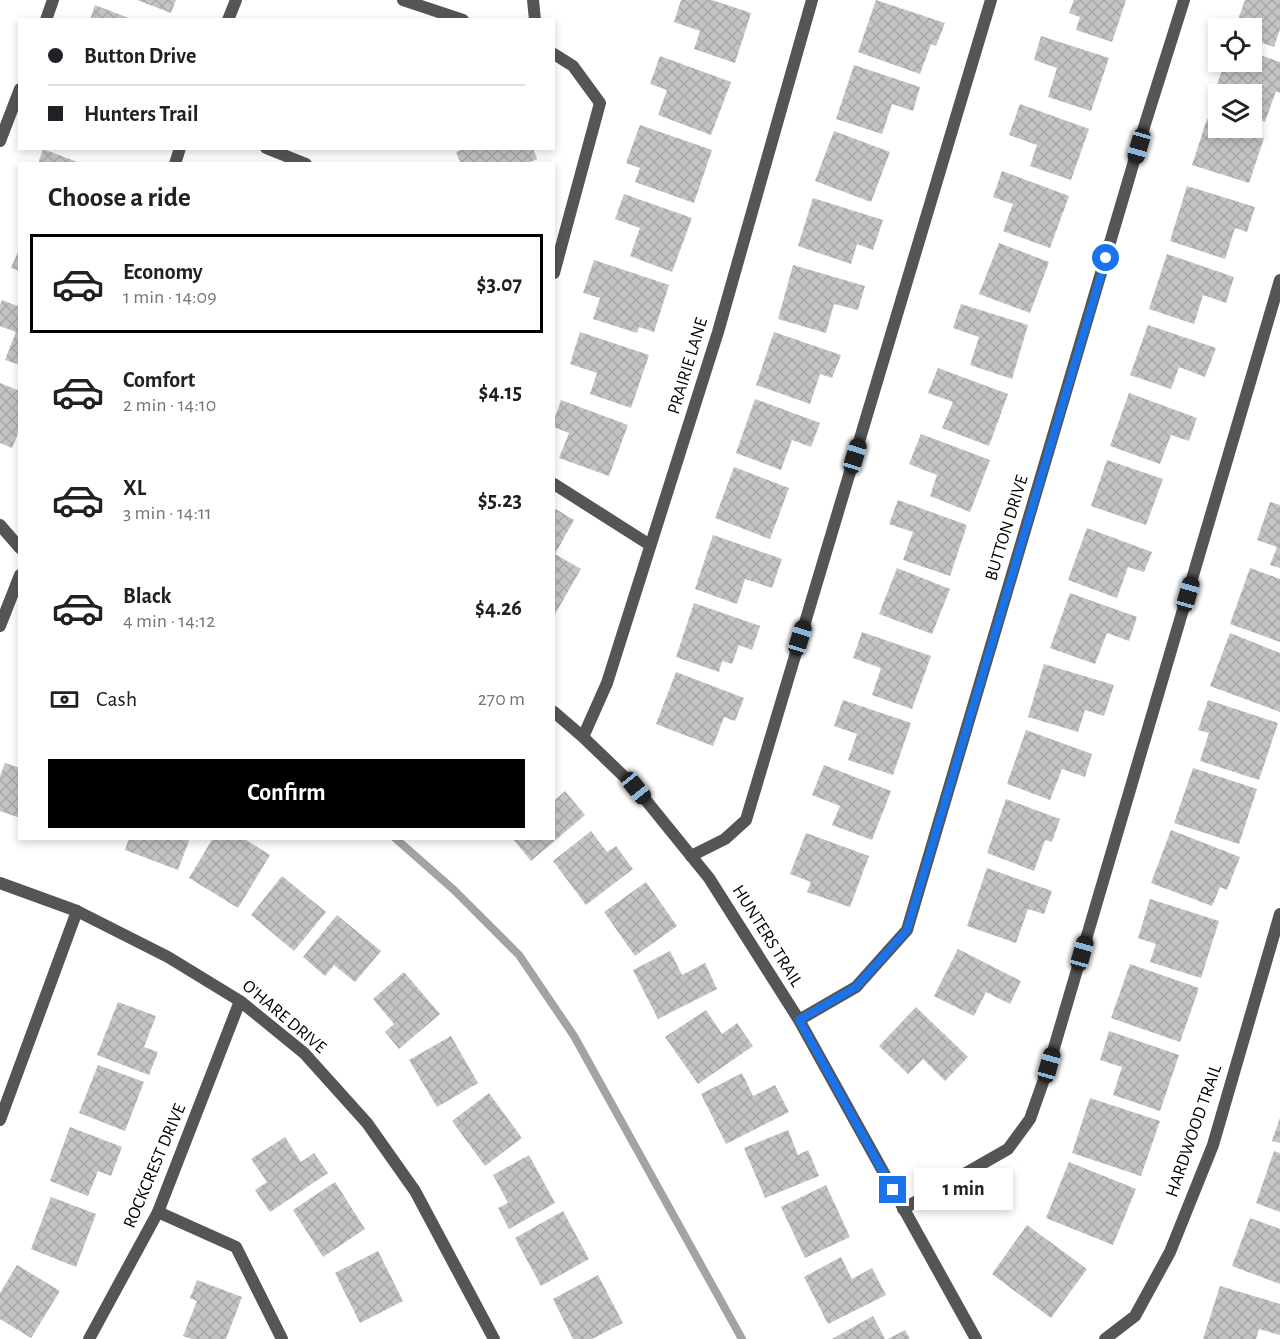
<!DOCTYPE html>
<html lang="en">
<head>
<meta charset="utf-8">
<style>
	body { margin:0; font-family:"Alegreya Sans",sans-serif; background:#f6f6f6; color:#202124; height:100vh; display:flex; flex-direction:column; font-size:22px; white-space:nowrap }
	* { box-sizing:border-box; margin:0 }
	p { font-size:20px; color:#757577 }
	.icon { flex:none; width:33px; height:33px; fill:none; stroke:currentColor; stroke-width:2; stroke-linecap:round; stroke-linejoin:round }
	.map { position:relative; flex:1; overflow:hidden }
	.details { position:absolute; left:18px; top:162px; width:537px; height:678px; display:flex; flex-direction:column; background:#fff; border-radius:0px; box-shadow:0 3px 9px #0003 }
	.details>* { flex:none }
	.hud { position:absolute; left:18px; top:18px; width:537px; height:132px; border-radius:0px; box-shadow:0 3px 9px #0003; display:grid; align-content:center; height:132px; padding:0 30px; background:#fff }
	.buttons { position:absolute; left:1208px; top:18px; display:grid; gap:12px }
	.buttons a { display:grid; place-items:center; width:54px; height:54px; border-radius:0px; background:#fff; box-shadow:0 3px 9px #0003; font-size:30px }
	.end { position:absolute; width:27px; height:27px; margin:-14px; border:8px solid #1a73e8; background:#fff; box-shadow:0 0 0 3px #fff }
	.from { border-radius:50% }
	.bubble { position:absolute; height:42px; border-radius:0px; background:#fff; box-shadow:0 3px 9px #0003; font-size:20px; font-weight:700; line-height:42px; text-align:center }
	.car { position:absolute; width:18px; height:36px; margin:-18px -9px; border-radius:8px; box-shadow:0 0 4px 2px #0007; background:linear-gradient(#222 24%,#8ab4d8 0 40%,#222 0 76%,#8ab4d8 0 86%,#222 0) }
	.hud b { display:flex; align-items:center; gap:21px; height:57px; font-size:22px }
	.hud b+b { border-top:2px solid #e0e0e0 }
	.hud i { width:15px; height:15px; background:#202124 }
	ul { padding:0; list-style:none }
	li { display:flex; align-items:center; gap:18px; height:99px; margin:0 12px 9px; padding:0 18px; border:3px solid transparent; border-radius:0px }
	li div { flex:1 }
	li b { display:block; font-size:22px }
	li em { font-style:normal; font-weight:700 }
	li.current { border-color:#000 }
	li>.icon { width:54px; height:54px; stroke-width:1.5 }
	h2 { padding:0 30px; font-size:27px; line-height:72px }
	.pay { display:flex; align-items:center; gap:15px; height:66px; padding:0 30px; font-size:22px }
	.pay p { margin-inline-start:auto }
	.action { display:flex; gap:12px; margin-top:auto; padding:12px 30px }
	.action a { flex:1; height:69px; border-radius:0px; background:#000; color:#fff; font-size:24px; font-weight:700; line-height:69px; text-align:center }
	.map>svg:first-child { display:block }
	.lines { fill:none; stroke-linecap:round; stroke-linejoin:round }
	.stream { stroke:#a3a3a3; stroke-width:8 }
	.building { fill:url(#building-cross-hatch) }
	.lane { stroke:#555; stroke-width:12 }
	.street { stroke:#555; stroke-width:12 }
	.route { stroke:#1a73e8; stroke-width:8 }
	.labels { text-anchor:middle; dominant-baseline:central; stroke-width:6; stroke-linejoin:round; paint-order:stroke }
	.street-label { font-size:18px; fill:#000; stroke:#fff }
</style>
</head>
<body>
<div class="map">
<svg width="1280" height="1339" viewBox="0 0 1280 1339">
	<defs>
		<pattern id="building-cross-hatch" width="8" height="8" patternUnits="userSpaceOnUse" patternTransform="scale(1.5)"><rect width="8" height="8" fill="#c4c4c4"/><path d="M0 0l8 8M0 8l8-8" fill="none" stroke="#a7a7a7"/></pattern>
	</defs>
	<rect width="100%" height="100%" fill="#fff"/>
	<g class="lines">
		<path class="stream" d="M395 838 454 890 519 955 574 1036 742 1339"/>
	</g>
	<path class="building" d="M137 0H176L171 13Z
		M681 0H712L751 13 735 63 694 49 700 31 674 22Z
		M876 0 945 23 936 46 931 44 920 74 858 52Z
		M1074 0H1126L1112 42 1076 30 1080 17 1069 13Z
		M1245 0H1280V29L1274 47 1251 39V28H1235Z
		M95 5 131 19V20H90Z
		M1041 36 1109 58 1091 111 1048 97 1057 68 1034 60Z
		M1251 52 1280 62V93L1276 91 1265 122 1251 117V94H1218V106L1210 104 1225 62H1251Z
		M660 56 731 82 711 135 658 115 667 90 650 84Z
		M854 65 920 87 913 111 892 104 882 134 836 119Z
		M1020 104 1089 129 1071 180 1030 166 1037 145 1009 135Z
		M1207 119 1218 123V128H1233L1264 138 1249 183 1192 165Z
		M640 125 712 150 694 203 635 182 640 168 626 163Z
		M834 131 890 152 871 202 815 181Z
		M465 148H533L537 159 526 164H461L456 152Z
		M43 149 80 163V164H38Z
		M1002 171 1069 196 1050 248 1003 231 1013 204 993 197Z
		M1187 186 1255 207 1247 232 1235 228 1225 259 1170 241Z
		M624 194 692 218 672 272 630 256 640 228 615 219Z
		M813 198 883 220 873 250 857 244 851 264 798 246Z
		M999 243 1049 262 1030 313 979 294Z
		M20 247V271L11 268Z
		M1167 254 1234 277 1226 303 1203 295 1194 324 1149 309Z
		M594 260 669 285 654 332 639 327 637 333 593 319 600 298 583 293Z
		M793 265 865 286 858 310 834 304 826 333 778 319Z
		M2 300 20 307V365L5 360 16 332 0 326V305Z
		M961 304 1028 325 1012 379 970 365 979 337 953 328Z
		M1148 325 1216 348 1205 377 1179 367 1171 389 1130 375Z
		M580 332 649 355 631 408 590 394 597 373 570 364Z
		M774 332 841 355 832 378 820 374 810 404 756 385Z
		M938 368 1008 394 989 446 942 428 953 402 928 393Z
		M0 383 20 391V429L12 448 0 443Z
		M1129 393 1197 418 1189 441 1171 435 1160 464 1110 446Z
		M755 399 820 423 811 447 792 440 781 470 736 453Z
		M561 400 628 425 609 476 559 458 569 433 554 427V420Z
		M921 434 990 460 970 512 930 496 937 475 909 464Z
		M1107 460 1163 479 1146 525 1091 506Z
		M734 467 789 488 770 539 715 518Z
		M898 500 967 525 950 576 903 560 913 532 889 524Z
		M1270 502 1280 505V568L1270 565 1277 547 1257 540Z
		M554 508 574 520 555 554 581 569 554 616Z
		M1087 528 1152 552 1144 572 1128 567 1117 598 1068 580Z
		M713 535 782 559 772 588 745 579 737 604 695 589Z
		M897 568 950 589 932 634 879 614Z
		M1250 568 1280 579V642L1230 624Z
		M1070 593 1137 617 1129 641 1107 633 1095 664 1050 648Z
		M694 603 760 626 752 650 739 645 732 664 722 661 719 672 676 657Z
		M862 632 931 656 912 709 872 695 881 668 853 658Z
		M1230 633 1280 653V712L1210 686Z
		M1044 664 1114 685 1104 716 1085 710 1078 732 1028 717Z
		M676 672 744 698 735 721 724 717 713 746 656 724Z
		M843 700 911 723 893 775 848 760 857 734 834 726Z
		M1208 700 1278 723 1259 780 1200 761 1209 733 1198 730Z
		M1026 730 1092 754 1085 777 1062 769 1050 800 1007 784Z
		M5 763 20 768V818L0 811V776Z
		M824 765 891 791 872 840 832 825 840 806 812 795Z
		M1193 768 1257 789 1239 844 1174 823Z
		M565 791 585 815 531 861 512 838H554V801Z
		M1006 799 1060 819 1052 842 1045 840 1034 871 987 853Z
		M1171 830 1240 857 1227 890 1220 887 1212 906 1151 883Z
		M591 831 607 852 616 846 633 869 586 905 553 861Z
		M806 833 869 856 850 907 807 892 811 882 790 874Z
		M129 838H190L178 870 125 850Z
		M213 838H243L270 855 238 908 189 878Z
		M987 868 1052 891 1044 914 1028 909 1016 943 967 926Z
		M282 876 326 912 294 951 251 915Z
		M646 882 677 926 635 956 604 912Z
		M1150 899 1219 921 1201 978 1150 962 1156 944 1138 938Z
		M337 915 381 951 355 982 334 965 325 976 303 957Z
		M958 949 1021 981 1010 1004 986 992 974 1016 934 996Z
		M670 951 682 975 705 963 717 989 658 1019 633 970Z
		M1130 964 1199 988 1180 1042 1111 1018Z
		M404 972 440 1014 399 1049 385 1032 394 1024 373 999Z
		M118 1002 156 1016 144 1047 158 1052 149 1075 97 1055Z
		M916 1007 968 1057 945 1081 923 1059 908 1074 879 1046Z
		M706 1010 722 1034 737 1023 753 1046 698 1084 665 1037Z
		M1109 1031 1179 1055 1160 1111 1113 1095 1122 1067 1100 1060Z
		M451 1036 478 1083 437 1107 409 1060Z
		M98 1065 144 1082 125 1131 79 1113Z
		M742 1073 753 1096 775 1085 789 1112 726 1144 701 1094Z
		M489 1093 522 1138 485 1166 452 1121Z
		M1090 1098 1160 1121 1141 1176 1072 1153Z
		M1280 1118V1143L1272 1141Z
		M70 1127 122 1147 111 1176 98 1171 88 1196 50 1181Z
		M788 1130 798 1155 808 1150 819 1176 765 1198 744 1148Z
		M285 1137 301 1162 314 1153 328 1173 270 1212 255 1190 267 1182 251 1159Z
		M1274 1151 1280 1153V1212L1256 1203Z
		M529 1155 555 1203 509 1229 498 1208 508 1203 493 1175Z
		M1069 1162 1136 1189 1113 1245 1046 1218Z
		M335 1182 365 1229 323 1257 293 1210Z
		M826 1185 850 1237 805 1258 781 1207Z
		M51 1197 96 1214 76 1267 31 1249Z
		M563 1211 589 1259 541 1286 515 1238Z
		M1250 1218 1280 1229V1284L1232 1266Z
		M1027 1225 1087 1269 1051 1318 992 1274Z
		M378 1251 403 1301 360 1323 335 1273Z
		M841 1257 852 1279 872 1268 886 1295 828 1324 804 1277Z
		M17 1265 60 1291 31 1338 0 1319V1293Z
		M598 1275 623 1323 592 1339H573L553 1299Z
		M197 1280 242 1297 226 1339H192L183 1336 197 1301 190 1298Z
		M1220 1286 1280 1304V1335L1259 1329 1256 1339H1203Z
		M873 1316 885 1339H832Z
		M905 1330 910 1339H888Z"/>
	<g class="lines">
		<path class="lane" d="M403 0 463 20
			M533 0 535 20
			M46 20 53 0
			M554 54 573 66 600 103 554 273
			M0 141 20 89
			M554 484 650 545
			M0 525 20 548
			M691 856 725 839 746 820 991 0
			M0 1120 77 911
			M903 1209 1008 1149 1030 1119 1049 1065 1280 280
			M158 1212 236 1247 282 1339"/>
		<path class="street" d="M228 20 236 0
			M266 148 306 164
			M175 164 180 148
			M0 626 20 575
			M554 712 583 737 636 788 709 878 799 1020 976 1339
			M583 737 607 683 718 332 812 0
			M0 883 77 911 168 957 240 1001 304 1053 367 1123 415 1191 494 1339
			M799 1020 856 987 907 930 1145 124 1184 0
			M89 1339 158 1212 240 1001
			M1105 1339 1135 1316 1170 1252 1213 1145 1280 914"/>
	</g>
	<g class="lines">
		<path class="route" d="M893 1190 799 1020 856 987 907 930 1106 258"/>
	</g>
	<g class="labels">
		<g class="street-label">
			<text transform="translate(688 366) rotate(-73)">PRAIRIE LANE</text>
			<text transform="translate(1007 528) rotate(-73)">BUTTON DRIVE</text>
			<text transform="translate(767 936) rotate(58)">HUNTERS TRAIL</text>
			<text transform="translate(284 1017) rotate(40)">O'HARE DRIVE</text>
			<text transform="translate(1194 1131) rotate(-71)">HARDWOOD TRAIL</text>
			<text transform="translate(155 1166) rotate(-67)">ROCKCREST DRIVE</text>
		</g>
	</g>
</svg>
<div class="buttons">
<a><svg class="icon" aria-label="locate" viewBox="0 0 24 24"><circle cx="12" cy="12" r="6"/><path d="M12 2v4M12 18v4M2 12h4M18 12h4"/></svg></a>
<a><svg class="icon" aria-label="layers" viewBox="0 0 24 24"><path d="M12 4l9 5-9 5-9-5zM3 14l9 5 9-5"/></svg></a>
</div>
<i class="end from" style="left:1106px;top:258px"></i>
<i class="end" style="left:893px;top:1190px"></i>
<div class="bubble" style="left:914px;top:1168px;width:99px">1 min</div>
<i class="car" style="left:1139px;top:146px;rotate:196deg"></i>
<i class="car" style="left:855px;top:456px;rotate:17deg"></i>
<i class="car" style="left:1188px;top:594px;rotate:16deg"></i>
<i class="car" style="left:800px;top:638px;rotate:17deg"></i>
<i class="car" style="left:636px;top:788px;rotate:141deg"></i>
<i class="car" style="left:1082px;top:953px;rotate:16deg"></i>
<i class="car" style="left:1049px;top:1065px;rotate:16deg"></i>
<div class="hud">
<b><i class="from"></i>Button Drive</b>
<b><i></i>Hunters Trail</b>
</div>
<section class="details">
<h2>Choose a ride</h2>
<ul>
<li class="current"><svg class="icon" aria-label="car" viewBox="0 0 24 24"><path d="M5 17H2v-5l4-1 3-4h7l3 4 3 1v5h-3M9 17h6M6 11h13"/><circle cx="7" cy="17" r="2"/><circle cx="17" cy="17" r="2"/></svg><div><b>Economy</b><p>1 min · 14:09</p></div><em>$3.07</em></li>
<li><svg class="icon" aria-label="car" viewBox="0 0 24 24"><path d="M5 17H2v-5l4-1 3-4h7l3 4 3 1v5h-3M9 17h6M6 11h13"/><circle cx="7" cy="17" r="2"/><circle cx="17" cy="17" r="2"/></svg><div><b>Comfort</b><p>2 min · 14:10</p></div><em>$4.15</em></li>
<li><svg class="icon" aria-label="car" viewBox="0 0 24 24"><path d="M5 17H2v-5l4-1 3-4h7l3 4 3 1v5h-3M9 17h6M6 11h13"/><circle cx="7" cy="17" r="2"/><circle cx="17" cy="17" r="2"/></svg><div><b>XL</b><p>3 min · 14:11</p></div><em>$5.23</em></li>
<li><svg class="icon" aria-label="car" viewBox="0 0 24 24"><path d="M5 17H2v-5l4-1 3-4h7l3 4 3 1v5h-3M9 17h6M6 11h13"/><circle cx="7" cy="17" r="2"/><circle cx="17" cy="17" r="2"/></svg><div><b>Black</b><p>4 min · 14:12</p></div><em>$4.26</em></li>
</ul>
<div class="pay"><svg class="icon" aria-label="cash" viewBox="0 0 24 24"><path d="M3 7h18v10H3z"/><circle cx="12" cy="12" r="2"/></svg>Cash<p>270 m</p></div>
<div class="action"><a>Confirm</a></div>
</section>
</div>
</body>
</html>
